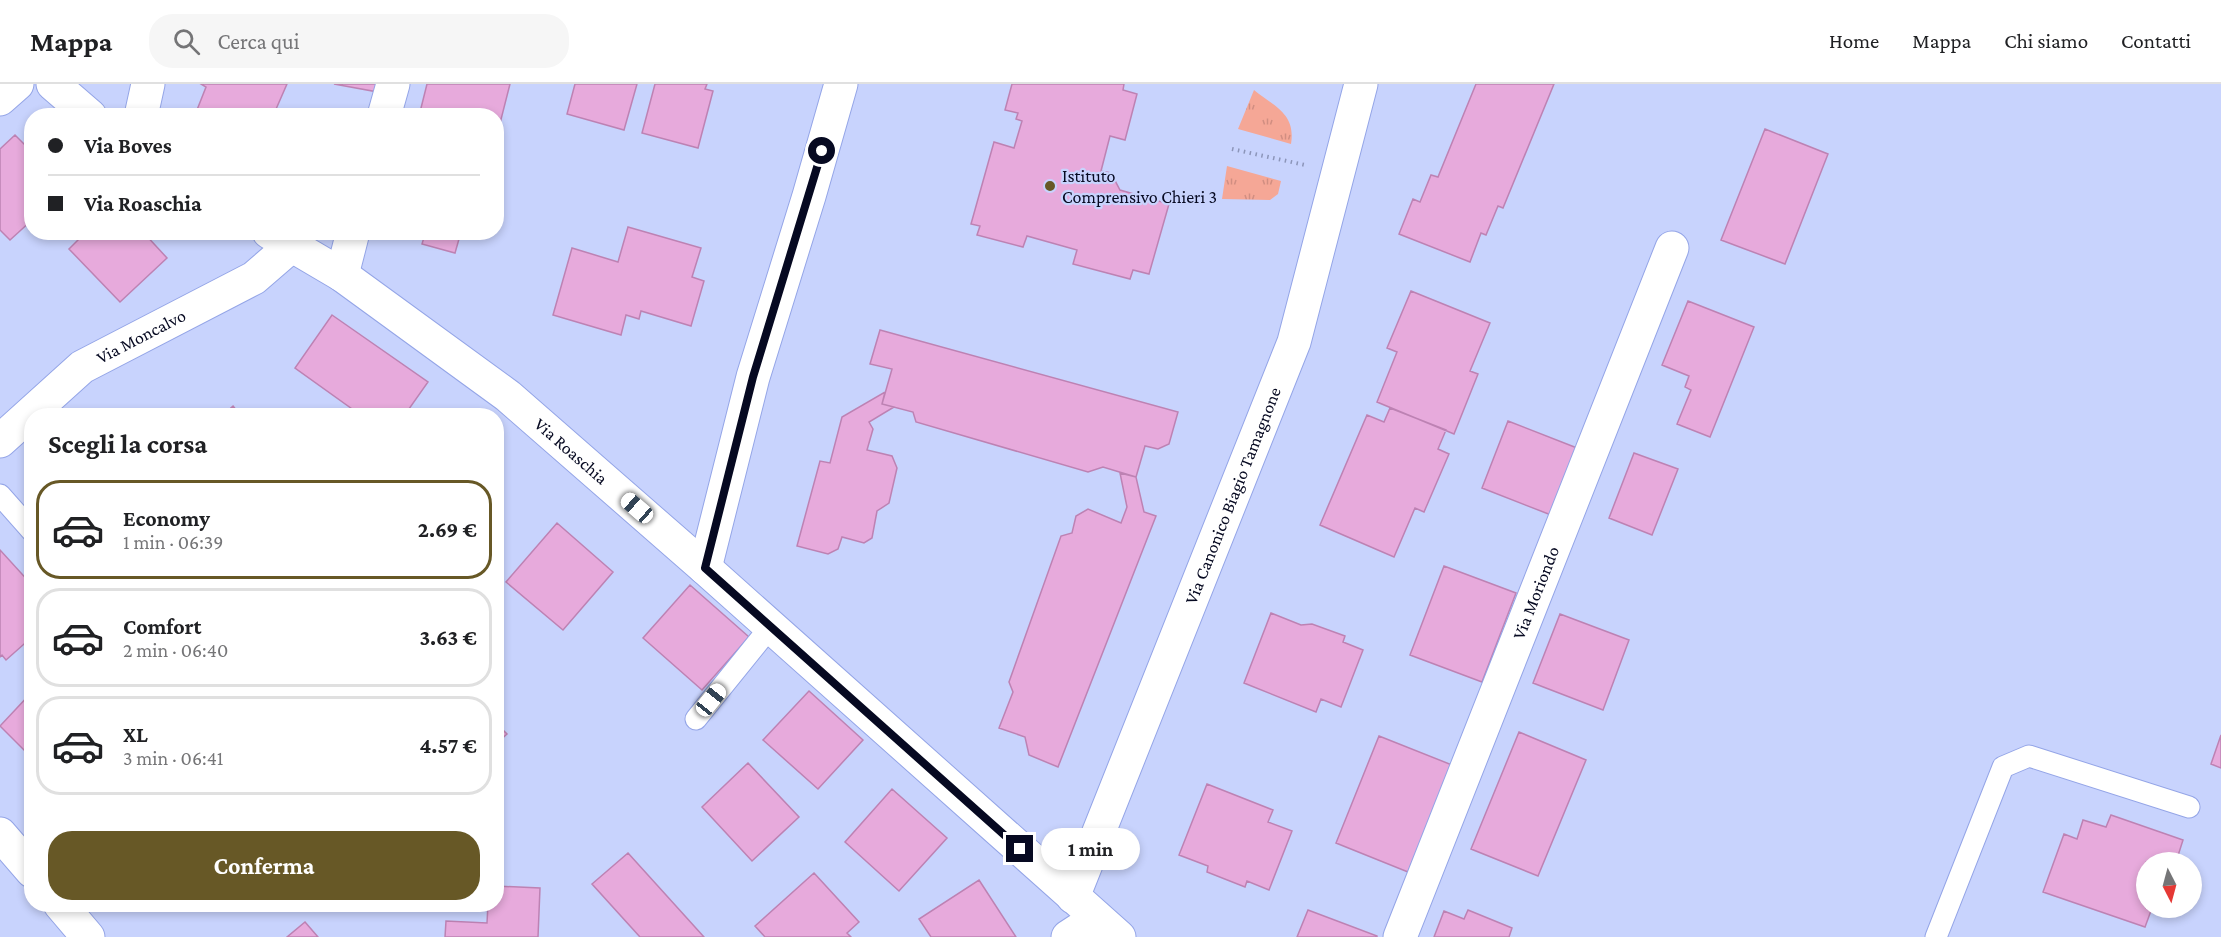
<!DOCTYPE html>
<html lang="it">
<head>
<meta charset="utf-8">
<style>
	body { margin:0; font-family:"Crimson Pro",serif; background:#f6f6f6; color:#202124; height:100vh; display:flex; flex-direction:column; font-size:22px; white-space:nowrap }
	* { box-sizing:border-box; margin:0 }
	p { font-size:20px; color:#757577 }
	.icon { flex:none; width:33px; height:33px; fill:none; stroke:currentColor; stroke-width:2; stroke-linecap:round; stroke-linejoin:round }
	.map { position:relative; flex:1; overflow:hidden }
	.panel { position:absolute; left:24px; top:324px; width:480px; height:504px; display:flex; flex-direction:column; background:#fff; border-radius:24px; box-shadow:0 3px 9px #0003 }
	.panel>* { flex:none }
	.hud { position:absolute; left:24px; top:24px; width:480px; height:132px; border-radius:24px; box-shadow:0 3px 9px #0003; display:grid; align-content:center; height:132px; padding:0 24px; background:#fff }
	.needle { width:39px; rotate:174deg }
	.tools { position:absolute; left:2136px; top:768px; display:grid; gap:12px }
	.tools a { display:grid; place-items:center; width:66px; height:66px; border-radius:50%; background:#fff; box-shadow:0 3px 9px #0003; font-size:30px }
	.end { position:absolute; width:27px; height:27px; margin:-14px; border:8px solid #060921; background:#fff; box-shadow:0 0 0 3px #fff }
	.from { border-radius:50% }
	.bubble { position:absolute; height:42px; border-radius:21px; background:#fff; box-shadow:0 3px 9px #0003; font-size:20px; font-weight:700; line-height:42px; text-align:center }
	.car { position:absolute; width:18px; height:36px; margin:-18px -9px; border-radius:8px; box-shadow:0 0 4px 2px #0007; background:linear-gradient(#fff 24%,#345 0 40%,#fff 0 76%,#345 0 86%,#fff 0) }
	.hud b { display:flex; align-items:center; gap:21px; height:57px; font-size:22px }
	.hud b+b { border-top:2px solid #e0e0e0 }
	.hud i { width:15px; height:15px; background:#202124 }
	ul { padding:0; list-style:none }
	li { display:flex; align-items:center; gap:18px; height:99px; margin:0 12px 9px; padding:0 12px; border:3px solid #e0e0e0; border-radius:24px }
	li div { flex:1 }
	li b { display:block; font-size:22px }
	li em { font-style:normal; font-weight:700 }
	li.active { border-color:#675826 }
	li>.icon { width:54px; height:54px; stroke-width:1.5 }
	h2 { padding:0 24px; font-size:27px; line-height:72px }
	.button { display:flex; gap:12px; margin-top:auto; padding:12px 24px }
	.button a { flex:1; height:69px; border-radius:24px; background:#675826; color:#fff; font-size:24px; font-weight:700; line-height:69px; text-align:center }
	header { display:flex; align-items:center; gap:36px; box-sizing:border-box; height:84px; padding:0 30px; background:#fff; border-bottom:2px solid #e0e0e0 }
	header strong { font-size:28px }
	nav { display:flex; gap:33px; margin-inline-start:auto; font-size:21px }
	.search { width:420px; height:54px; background:#f6f6f6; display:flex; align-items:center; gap:15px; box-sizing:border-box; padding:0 21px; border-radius:24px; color:#757577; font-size:22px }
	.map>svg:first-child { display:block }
	.grass { fill:url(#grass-tufts) }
	.building { fill:#e7aadc; stroke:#bd82b3; stroke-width:1.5 }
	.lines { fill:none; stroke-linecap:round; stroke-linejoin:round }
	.lane-casing { stroke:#94a5e7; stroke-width:23 }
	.street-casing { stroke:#94a5e7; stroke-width:35 }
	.path { stroke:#8c95b9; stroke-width:4; stroke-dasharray:1.5 4.5; stroke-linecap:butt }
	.lane { stroke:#fff; stroke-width:21 }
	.street { stroke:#fff; stroke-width:33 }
	.route { stroke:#060921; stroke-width:8 }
	.poi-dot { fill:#675826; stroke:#c8d3fd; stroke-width:2 }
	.labels { text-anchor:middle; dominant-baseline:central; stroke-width:4.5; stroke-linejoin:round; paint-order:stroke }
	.poi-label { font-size:18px; fill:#060921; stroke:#c8d3fd; text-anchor:start }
	.street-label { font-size:18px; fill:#060921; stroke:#c8d3fd }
</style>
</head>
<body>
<header>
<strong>Mappa</strong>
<div class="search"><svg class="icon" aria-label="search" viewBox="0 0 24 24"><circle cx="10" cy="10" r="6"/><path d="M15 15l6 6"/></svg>Cerca qui</div>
<nav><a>Home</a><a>Mappa</a><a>Chi siamo</a><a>Contatti</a></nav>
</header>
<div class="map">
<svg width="2221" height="853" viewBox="0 0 2221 853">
	<defs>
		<pattern id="grass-tufts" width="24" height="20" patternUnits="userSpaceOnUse" patternTransform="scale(1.5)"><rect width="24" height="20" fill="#f5a796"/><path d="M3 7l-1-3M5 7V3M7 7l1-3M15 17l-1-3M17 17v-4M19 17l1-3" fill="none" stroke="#d18e81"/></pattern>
	</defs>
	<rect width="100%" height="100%" fill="#c8d3fd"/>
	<path class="grass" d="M1254 6C1275 23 1296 30 1291 60L1238 45Z
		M1227 82 1281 97 1278 110 1270 116 1222 115Z"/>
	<path class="building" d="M287 0 273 32 195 31 206 3 201 0Z
		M334 0H379L378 8Z
		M427 0H510L496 55V32H419Z
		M575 0H637L624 46 567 30Z
		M655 0H707L705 5 713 7 698 64 642 49Z
		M1012 0H1124L1123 6 1137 10 1125 56 1110 52 1101 87 1111 89 1120 106 1169 120 1149 190 1133 186 1130 195 1073 180 1077 166 1027 152 1023 163 977 151 980 142 971 140 994 58 1014 64 1022 37 1016 35 1018 29 1005 26Z
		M1476 0H1554L1503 124 1498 122 1486 151 1481 149 1470 178 1399 150 1413 115 1420 118 1431 91 1438 93Z
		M1765 45 1828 70 1785 180 1721 156Z
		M15 51 32 68V136L10 156 0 146V65Z
		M628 143 701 164 692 193 704 197 691 242 641 227 639 235 626 231 621 251 553 231 572 164 618 178Z
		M86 148H143L167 174 120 218 69 165Z
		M421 148H461L455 169 422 160 425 150Z
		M1411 207 1490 239 1470 287 1478 290 1454 350 1377 318 1397 268 1387 264Z
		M1688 217 1754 243 1710 353 1677 340 1691 306 1685 303 1689 292 1662 281Z
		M332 231 428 298 404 332H362L295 284Z
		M880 246 1178 328 1169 360 1158 365 1145 362 1136 393 1103 383 1088 388 916 338 913 328 882 320 892 285 870 280Z
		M885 308 882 320 894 323 869 338 873 345 867 366 892 372 897 384 889 419 877 427 872 454 864 459 842 453 838 465 828 470 797 462 820 377 830 379 842 333Z
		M233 322 241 332H222Z
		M1390 324 1446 346 1438 365 1449 370 1424 428 1415 424 1394 473 1320 441 1367 331 1384 338Z
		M1508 337 1577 364 1551 431 1482 404Z
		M1634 369 1678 385 1652 451 1609 434Z
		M1120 389 1136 393 1144 428 1156 432 1058 683 1029 671 1025 653 999 644 1013 608 1009 598 1061 452 1072 449 1076 432 1088 425 1121 439 1127 423Z
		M557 439 613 488 563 546 506 498Z
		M0 466 32 501V553L6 576 2 571 0 573Z
		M1444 482 1516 509 1482 598 1410 571Z
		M690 501 749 553 702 606 643 554Z
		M1271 529 1301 541 1312 540 1345 552 1343 558 1363 566 1341 623 1321 615 1316 628 1244 599Z
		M1560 530 1629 556 1603 626 1533 599Z
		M809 607 863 656 818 705 763 656Z
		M32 608V674L0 642Z
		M496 639 507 650 496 660Z
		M1519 648 1586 676 1538 792 1471 765Z
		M2221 651V684L2211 680Z
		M1379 652 1452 681 1408 788 1336 759Z
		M748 679 799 733 752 777 702 723Z
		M1207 700 1273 726 1268 738 1292 747 1269 806 1247 797 1245 803 1207 788 1208 782 1179 771Z
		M892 705 947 754 899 807 845 758Z
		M2111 731 2183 756 2176 778H2146V824H2152L2145 843 2043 808 2064 750 2077 755 2083 736 2106 743Z
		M628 769 704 853H640L592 800Z
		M814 789 859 838 847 849 851 853H765L755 842Z
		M979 796 1016 853H931L919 835Z
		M496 802 540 804 538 853H445L446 837 487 839 488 820H496Z
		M1308 826 1377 852V853H1297Z
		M1468 826 1512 844 1509 853H1434L1444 827 1464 835Z
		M305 838 318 853H287Z"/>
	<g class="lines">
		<g class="lane-casing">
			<path id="lane" d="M0 411 32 447
				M696 635 771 542
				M1936 853 2003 683 2029 672 2189 723"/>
		</g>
		<g class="street-casing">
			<g id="street">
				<path d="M53 0 90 32"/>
				<path d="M0 15 17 0"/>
				<path d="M141 32 148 0"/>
				<path d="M384 32 393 0"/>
				<path id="s1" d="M269 148 342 191 508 312 705 484 1119 853"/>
				<path d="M342 191 353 148"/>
				<path id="s2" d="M0 357 82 283 254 194 291 162"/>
				<path d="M705 484 753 293 809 112 841 0"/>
				<path d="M0 750 32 787"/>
				<path id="s3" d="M1073 813 1294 258 1361 0"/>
				<path d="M60 820 88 853"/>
				<path d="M1068 853 1097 834"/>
				<path id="s4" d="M1400 853 1672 164"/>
			</g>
		</g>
		<path class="path" d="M1232 65 1305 81"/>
		<use href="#lane" class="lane"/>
		<use href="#street" class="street"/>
	</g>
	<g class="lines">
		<path class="route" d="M822 67 753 293 705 484 1020 765"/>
	</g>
	<circle class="poi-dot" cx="1050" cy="102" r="6"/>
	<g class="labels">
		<g class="poi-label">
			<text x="1062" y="92">Istituto<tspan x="1062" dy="21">Comprensivo Chieri 3</tspan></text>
		</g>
		<g class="street-label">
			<text stroke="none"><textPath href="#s2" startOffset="177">Via Moncalvo</textPath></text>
			<text stroke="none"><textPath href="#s1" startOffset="374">Via Roaschia</textPath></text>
			<text stroke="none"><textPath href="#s3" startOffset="432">Via Canonico Biagio Tamagnone</textPath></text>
			<text stroke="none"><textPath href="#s4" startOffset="370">Via Moriondo</textPath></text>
		</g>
	</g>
</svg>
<div class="tools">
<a><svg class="needle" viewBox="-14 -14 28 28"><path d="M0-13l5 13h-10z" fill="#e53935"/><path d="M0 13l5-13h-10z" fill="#757577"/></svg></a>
</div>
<i class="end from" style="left:822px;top:67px"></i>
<i class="end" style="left:1020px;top:765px"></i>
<div class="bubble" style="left:1041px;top:744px;width:99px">1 min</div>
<i class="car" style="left:637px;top:424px;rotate:311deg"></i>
<i class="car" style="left:711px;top:616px;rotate:39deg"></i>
<div class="hud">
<b><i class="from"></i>Via Boves</b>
<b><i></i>Via Roaschia</b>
</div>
<section class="panel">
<h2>Scegli la corsa</h2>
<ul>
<li class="active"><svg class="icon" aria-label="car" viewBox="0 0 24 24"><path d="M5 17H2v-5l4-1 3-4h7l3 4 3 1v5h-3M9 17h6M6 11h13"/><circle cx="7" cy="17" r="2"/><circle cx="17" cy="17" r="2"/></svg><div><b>Economy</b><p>1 min · 06:39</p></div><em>2.69 €</em></li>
<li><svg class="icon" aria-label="car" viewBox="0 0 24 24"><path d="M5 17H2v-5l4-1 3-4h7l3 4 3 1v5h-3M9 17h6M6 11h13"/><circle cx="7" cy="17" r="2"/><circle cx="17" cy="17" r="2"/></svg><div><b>Comfort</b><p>2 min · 06:40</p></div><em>3.63 €</em></li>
<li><svg class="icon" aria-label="car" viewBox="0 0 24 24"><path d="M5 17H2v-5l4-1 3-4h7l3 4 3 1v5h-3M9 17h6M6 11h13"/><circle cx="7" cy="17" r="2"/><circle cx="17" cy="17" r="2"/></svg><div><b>XL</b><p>3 min · 06:41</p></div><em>4.57 €</em></li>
</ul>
<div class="button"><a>Conferma</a></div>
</section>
</div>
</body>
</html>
